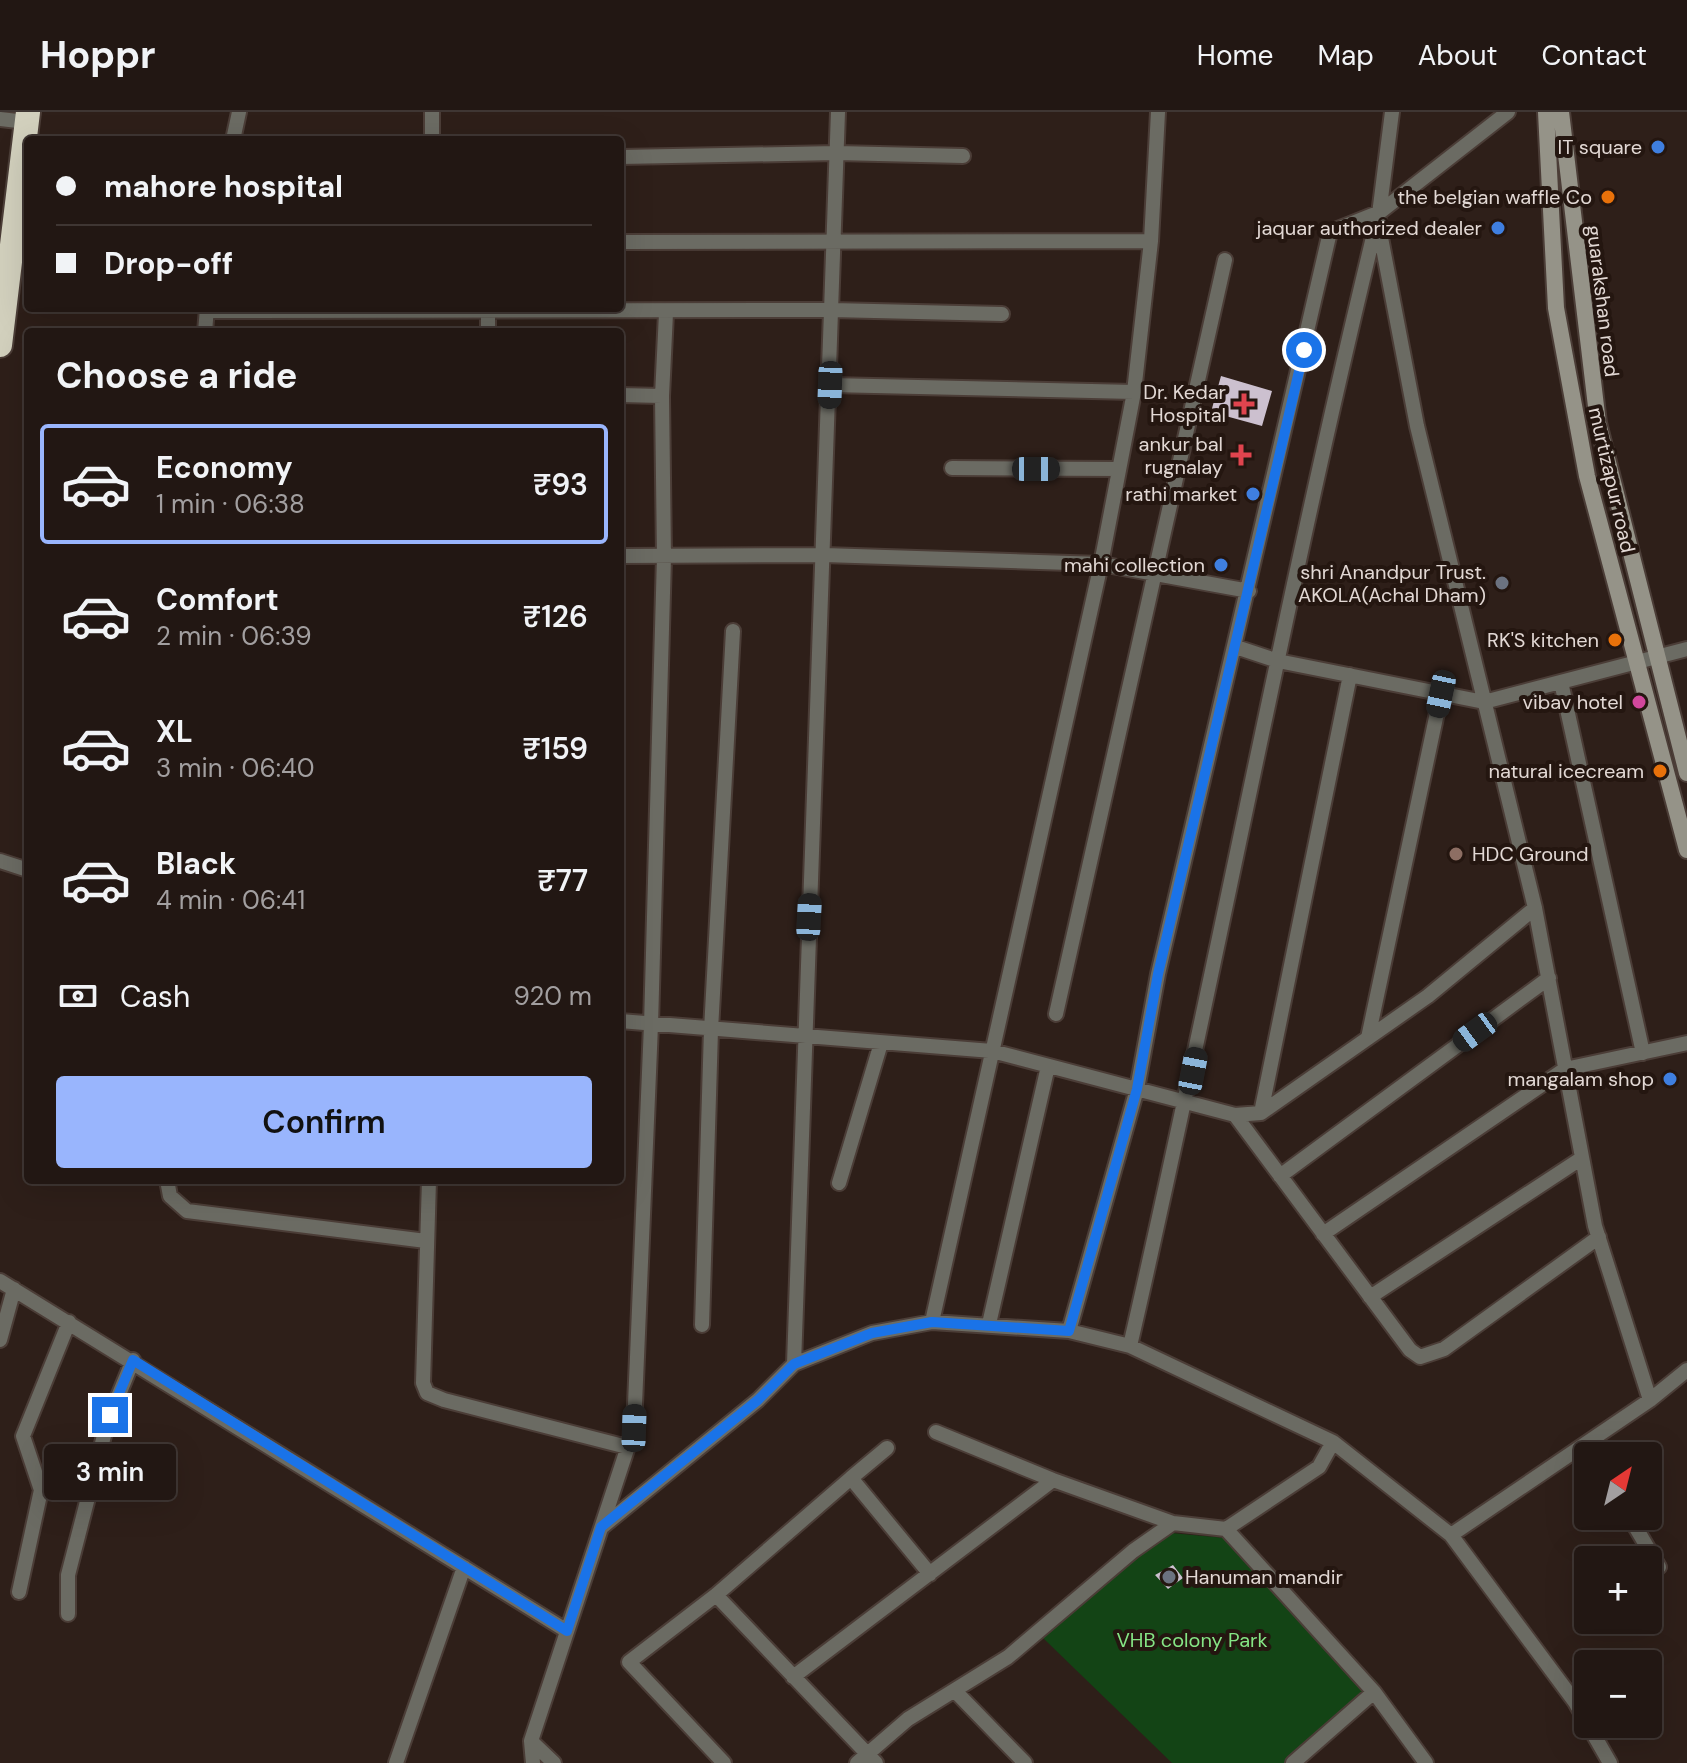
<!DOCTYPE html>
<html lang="en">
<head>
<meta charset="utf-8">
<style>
	body { margin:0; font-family:"DM Sans",sans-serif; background:#2a201c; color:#f1f3f6; height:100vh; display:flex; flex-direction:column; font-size:30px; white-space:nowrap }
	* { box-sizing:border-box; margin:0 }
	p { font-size:26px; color:#a29fa0 }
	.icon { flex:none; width:44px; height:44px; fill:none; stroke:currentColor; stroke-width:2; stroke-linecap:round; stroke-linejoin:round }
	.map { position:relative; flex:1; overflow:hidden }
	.panel { position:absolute; left:24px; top:216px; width:600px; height:856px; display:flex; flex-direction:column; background:#221713; border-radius:8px; box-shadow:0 8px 32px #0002,0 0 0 2px #3f3633 }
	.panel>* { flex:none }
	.banner { position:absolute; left:24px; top:24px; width:600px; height:176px; border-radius:8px; box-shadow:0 8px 32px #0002,0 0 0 2px #3f3633; display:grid; align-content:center; height:176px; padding:0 32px; background:#221713 }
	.needle { width:52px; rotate:35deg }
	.fabs { position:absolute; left:1574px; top:1330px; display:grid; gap:16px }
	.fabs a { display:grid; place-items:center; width:88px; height:88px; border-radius:8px; background:#221713; box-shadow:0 8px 32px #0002,0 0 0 2px #3f3633; font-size:40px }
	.end { position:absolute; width:36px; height:36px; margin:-18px; border:10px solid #1a73e8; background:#fff; box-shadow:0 0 0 4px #fff }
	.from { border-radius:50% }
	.bubble { position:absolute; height:56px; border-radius:8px; background:#221713; box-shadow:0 8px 32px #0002,0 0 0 2px #3f3633; font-size:26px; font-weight:600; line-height:56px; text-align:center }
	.car { position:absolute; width:24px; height:48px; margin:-24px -12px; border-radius:10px; box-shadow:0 0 6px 2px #0007; background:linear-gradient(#222 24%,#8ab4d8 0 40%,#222 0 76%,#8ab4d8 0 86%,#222 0) }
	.banner b { display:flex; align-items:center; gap:28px; height:76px; font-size:30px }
	.banner b+b { border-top:2px solid #3f3633 }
	.banner i { width:20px; height:20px; background:#f1f3f6 }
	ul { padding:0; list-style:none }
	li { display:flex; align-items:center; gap:24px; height:120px; margin:0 16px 12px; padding:0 16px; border:4px solid transparent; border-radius:8px }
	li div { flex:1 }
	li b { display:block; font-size:30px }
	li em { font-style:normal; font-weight:600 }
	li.on { border-color:#99b5fd }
	li>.icon { width:72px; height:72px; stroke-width:1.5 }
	h2 { padding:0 32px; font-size:36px; line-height:96px }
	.pay { display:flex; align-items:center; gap:20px; height:88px; padding:0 32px; font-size:30px }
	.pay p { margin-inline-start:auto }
	.primary-button { display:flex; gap:16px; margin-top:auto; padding:16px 32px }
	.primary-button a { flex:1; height:92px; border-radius:8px; background:#99b5fd; color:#111; font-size:32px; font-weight:600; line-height:92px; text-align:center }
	header { display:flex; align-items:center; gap:48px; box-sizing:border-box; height:112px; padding:0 40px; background:#221713; border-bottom:2px solid #3f3633 }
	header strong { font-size:38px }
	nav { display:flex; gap:44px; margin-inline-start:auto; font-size:28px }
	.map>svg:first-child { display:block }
	.green { fill:#134415 }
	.building { fill:#ccc0cf }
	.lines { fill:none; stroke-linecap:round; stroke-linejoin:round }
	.street-casing { stroke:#4b3d37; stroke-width:18 }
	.secondary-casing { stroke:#4b3d37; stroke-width:20 }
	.highway-casing { stroke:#4b3d37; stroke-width:28 }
	.street { stroke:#6b6b63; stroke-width:14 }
	.secondary { stroke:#959388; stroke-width:16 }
	.highway { stroke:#d2d0bd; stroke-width:24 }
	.route { stroke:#1a73e8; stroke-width:10 }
	.shop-dot { fill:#3f7fe0; stroke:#241610; stroke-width:3 }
	.food-dot { fill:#e8710a; stroke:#241610; stroke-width:3 }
	.health-dot { fill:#e0444e; stroke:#241610; stroke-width:3 }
	.worship-dot { fill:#6b7280; stroke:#241610; stroke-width:3 }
	.hotel-dot { fill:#d1479c; stroke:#241610; stroke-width:3 }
	.education-dot { fill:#8d6e63; stroke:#241610; stroke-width:3 }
	.labels { text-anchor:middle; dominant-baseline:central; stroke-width:8; stroke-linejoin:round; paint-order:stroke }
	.poi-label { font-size:20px; fill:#e2d8d4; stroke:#241610; text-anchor:end }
	.street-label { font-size:20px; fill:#e2d8d4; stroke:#241610 }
	.park-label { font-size:20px; fill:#85e585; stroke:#241610 }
</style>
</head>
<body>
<header>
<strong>Hoppr</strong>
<nav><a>Home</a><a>Map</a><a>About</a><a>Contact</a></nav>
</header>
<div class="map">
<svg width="1687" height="1651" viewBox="0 0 1687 1651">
	<rect width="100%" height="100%" fill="#2e1f19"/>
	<path class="green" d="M1160 1420 1236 1427 1378 1571 1289 1651H1172L1043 1526 1045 1514Z"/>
	<path class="building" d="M1221 264 1272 279 1262 314 1211 300Z
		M1173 1453 1183 1466 1168 1477 1155 1463Z"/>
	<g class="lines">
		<g class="street-casing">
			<path id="street" d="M1392 0 1378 110 1417 314 1535 796 1595 1114 1650 1288
				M0 7 26 10
				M233 28 239 0
				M432 28V0
				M620 45 837 41 963 44
				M620 130 1151 129
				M206 199 832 198 1002 202
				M205 220 207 196
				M488 220V201
				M830 273 1134 280
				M620 283 662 284
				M952 356 1119 357
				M620 444 824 443 1101 452 1249 479
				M1236 535 1278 549 1484 590 1687 537
				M1561 570 1643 941
				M0 749 28 758
				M1056 902 1225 148
				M620 909 992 939 1235 1003 1261 1001 1428 884 1535 796
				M1368 926 1441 582
				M1261 1001 1350 563
				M1235 1003 1410 1238 1420 1245 1444 1237 1599 1125
				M1280 1064 1549 866
				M167 1068 170 1084 187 1099 426 1129
				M429 1068 423 1271 427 1281 444 1288 627 1335
				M839 1071 881 931
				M1323 1122 1565 957 1687 931
				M0 1169 567 1519
				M1370 1185 1582 1046
				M932 1210 1101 452 1134 280 1151 129 1158 0
				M989 1212 1048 954
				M702 1213 711 918 733 519
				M1069 1219 1137 977 1158 862 1330 120 1380 100 1508 0
				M0 1228 14 1177
				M1130 1234C1216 861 1285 485 1376 113
				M794 1252 838 0
				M936 1320 1053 1368 1173 1411
				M851 1366 887 1336
				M1629 1404 1659 1455
				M602 1415 758 1288 794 1252 872 1221 932 1210 1069 1219 1130 1234 1333 1330 1451 1423 1575 1590 1610 1651
				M1226 1417 1374 1580 1426 1651
				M1451 1423 1650 1288 1687 1258
				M19 1480 41 1378 23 1324 69 1210
				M716 1483 876 1651
				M68 1502V1463L107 1312 133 1248
				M793 1565 1053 1368
				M956 1580 1025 1651
				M531 1629 554 1651
				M396 1651 464 1455
				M533 1651 531 1629 634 1316 651 913 664 445 662 284 666 201
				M724 1651 629 1550 716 1483 851 1366 930 1462
				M857 1651 908 1607 1008 1545 1133 1439 1173 1411 1226 1417 1319 1355 1333 1330
				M1293 1651 1374 1580"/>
		</g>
		<g class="secondary-casing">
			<path id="secondary" d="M1546 0 1556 196 1587 364 1687 738
				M1561 0 1598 311 1687 661"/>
		</g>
		<g class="highway-casing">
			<path id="highway" d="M0 233 28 0"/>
		</g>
		<use href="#street" class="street"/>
		<use href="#secondary" class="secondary"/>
		<use href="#highway" class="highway"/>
	</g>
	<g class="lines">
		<path class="route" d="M110 1303 133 1248 567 1519 601 1415 758 1288 794 1252 872 1221 932 1210 1069 1219 1137 977 1158 862 1304 238"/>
	</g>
	<g class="shop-dot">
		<circle cx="1658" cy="35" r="8"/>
		<circle cx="1498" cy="116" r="8"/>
		<circle cx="1253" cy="382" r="8"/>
		<circle cx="1221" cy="453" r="8"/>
		<circle cx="1670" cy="967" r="8"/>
	</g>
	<g class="food-dot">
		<circle cx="1608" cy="85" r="8"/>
		<circle cx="1615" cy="528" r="8"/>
		<circle cx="1660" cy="659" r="8"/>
	</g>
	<g class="health-dot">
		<path d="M1240 280h8v8h8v8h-8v8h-8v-8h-8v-8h8z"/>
		<path d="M1237 331h8v8h8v8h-8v8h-8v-8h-8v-8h8z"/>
	</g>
	<g class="worship-dot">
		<circle cx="1502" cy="471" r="8"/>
		<circle cx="1169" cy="1465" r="8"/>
	</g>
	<circle class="hotel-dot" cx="1639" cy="590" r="8"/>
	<circle class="education-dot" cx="1456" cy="742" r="8"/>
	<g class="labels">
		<g class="poi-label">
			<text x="1642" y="35">IT square</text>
			<text x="1592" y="85">the belgian waffle Co</text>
			<text x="1482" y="116">jaquar authorized dealer</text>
			<text x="1226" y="280">Dr. Kedar<tspan x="1226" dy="23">Hospital</tspan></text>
			<text x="1223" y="332">ankur bal<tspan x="1223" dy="23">rugnalay</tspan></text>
			<text x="1237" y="382">rathi market</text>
			<text x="1205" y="453">mahi collection</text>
			<text x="1486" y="460">shri Anandpur Trust.<tspan x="1486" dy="23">AKOLA(Achal Dham)</tspan></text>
			<text x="1599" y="528">RK'S kitchen</text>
			<text x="1623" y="590">vibav hotel</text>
			<text x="1644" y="659">natural icecream</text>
			<text x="1472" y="742" text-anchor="start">HDC Ground</text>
			<text x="1654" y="967">mangalam shop</text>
			<text x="1185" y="1465" text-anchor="start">Hanuman mandir</text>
		</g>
		<g class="street-label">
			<text transform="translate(1603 189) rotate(83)">guarakshan road</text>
			<text transform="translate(1612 368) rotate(77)">murtizapur road</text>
		</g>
		<g class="park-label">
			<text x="1192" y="1528">VHB colony Park</text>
		</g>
	</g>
</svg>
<div class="fabs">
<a><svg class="needle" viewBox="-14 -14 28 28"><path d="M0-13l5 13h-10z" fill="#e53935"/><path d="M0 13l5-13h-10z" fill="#a29fa0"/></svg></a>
<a>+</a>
<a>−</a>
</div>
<i class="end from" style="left:1304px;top:238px"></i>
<i class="end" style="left:110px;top:1303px"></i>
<div class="bubble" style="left:44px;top:1332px;width:132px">3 min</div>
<i class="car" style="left:830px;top:273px;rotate:182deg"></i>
<i class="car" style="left:1036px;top:357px;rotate:90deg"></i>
<i class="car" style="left:1441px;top:582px;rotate:192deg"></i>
<i class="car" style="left:809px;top:805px;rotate:3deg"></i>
<i class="car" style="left:1475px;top:920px;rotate:234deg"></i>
<i class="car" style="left:1193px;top:959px;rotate:11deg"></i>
<i class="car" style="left:634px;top:1316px;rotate:2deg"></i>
<div class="banner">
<b><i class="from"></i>mahore hospital</b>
<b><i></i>Drop-off</b>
</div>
<section class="panel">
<h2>Choose a ride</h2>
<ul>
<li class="on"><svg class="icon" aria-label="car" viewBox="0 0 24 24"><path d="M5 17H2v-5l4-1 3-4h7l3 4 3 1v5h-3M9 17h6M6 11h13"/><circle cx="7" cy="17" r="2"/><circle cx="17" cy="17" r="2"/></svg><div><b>Economy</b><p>1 min · 06:38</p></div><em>₹93</em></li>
<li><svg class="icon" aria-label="car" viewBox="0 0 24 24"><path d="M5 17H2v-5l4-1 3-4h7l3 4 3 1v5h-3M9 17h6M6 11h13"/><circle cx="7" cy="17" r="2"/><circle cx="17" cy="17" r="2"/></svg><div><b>Comfort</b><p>2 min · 06:39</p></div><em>₹126</em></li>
<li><svg class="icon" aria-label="car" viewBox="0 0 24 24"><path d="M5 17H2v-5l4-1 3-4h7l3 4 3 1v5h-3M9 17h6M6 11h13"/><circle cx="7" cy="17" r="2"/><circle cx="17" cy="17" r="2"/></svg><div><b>XL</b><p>3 min · 06:40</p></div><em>₹159</em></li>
<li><svg class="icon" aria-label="car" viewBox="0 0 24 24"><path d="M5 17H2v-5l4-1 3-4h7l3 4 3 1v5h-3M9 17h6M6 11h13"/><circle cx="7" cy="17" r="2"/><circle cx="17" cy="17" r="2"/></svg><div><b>Black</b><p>4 min · 06:41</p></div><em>₹77</em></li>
</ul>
<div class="pay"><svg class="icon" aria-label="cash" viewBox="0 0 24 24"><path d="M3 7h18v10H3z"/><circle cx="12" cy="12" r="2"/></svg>Cash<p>920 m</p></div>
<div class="primary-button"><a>Confirm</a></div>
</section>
</div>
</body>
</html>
